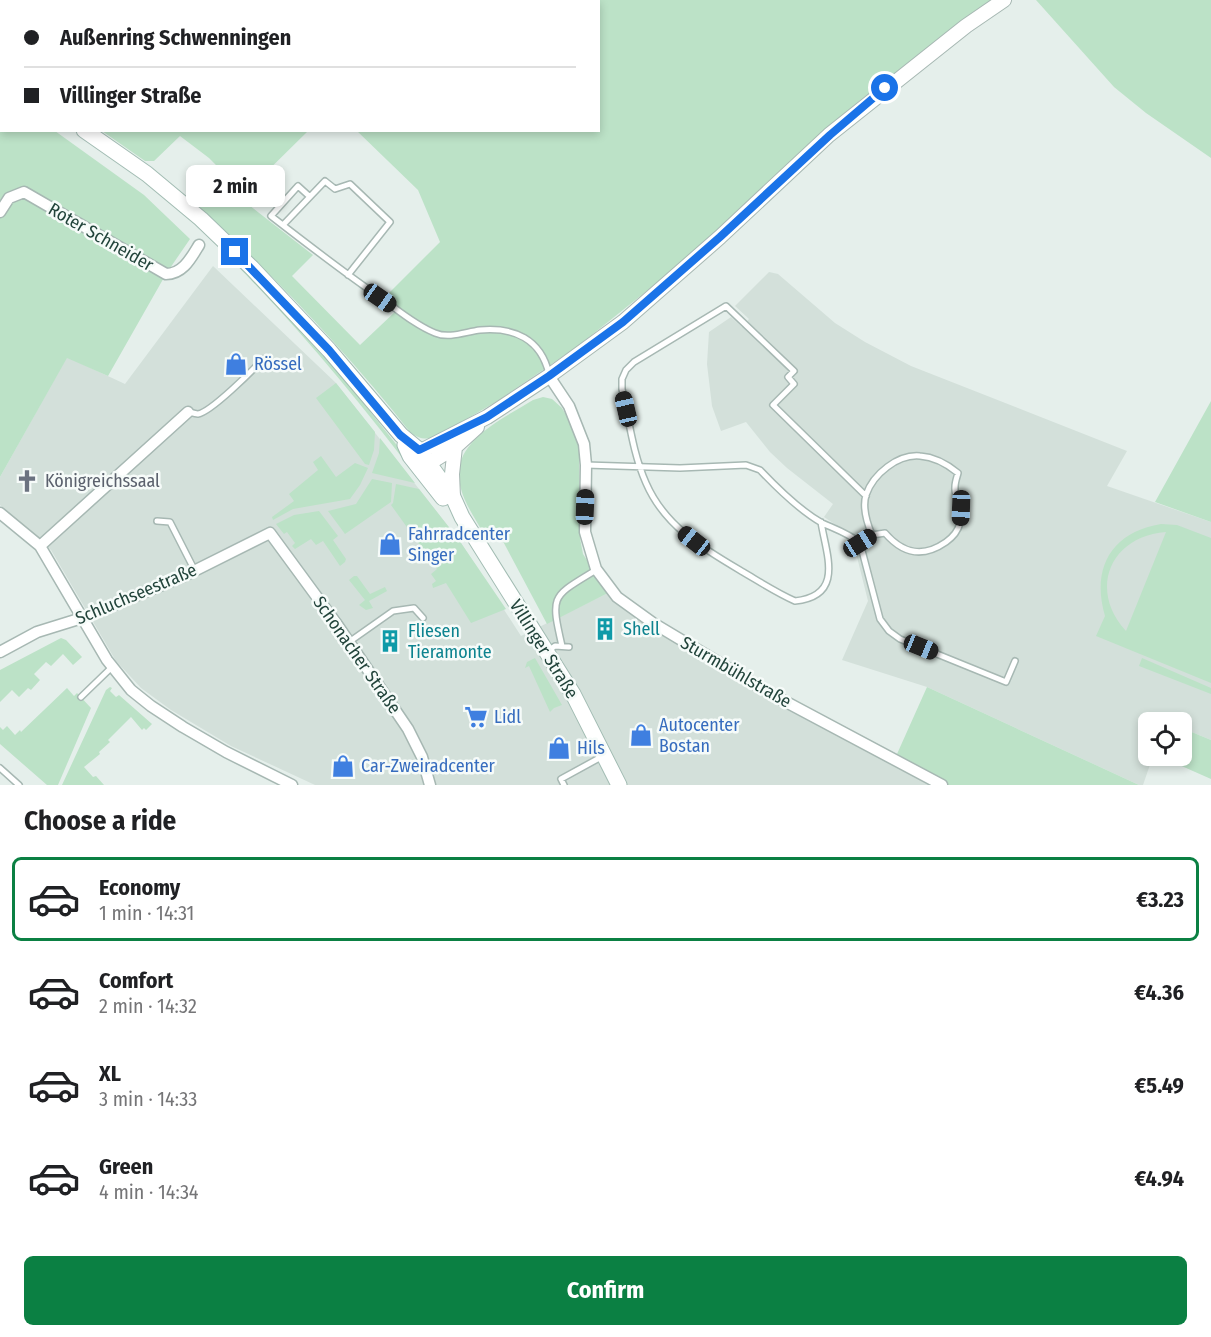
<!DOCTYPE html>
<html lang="en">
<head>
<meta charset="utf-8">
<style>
	body { margin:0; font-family:"Fira Sans Condensed",sans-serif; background:#f6f6f6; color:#202124; height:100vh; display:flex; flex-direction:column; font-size:22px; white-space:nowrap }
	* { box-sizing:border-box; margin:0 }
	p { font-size:20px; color:#757577 }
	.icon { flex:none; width:33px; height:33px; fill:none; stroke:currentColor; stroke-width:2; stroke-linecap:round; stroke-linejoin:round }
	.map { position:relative; height:785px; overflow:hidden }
	.drawer { display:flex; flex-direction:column; background:#fff; flex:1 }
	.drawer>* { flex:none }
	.hud { position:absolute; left:0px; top:0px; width:600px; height:132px; box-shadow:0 3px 9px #0003; display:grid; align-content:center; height:132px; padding:0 24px; background:#fff }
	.buttons { position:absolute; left:1138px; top:712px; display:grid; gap:12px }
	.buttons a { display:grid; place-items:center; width:54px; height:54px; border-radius:9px; background:#fff; box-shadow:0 3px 9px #0003; font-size:30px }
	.end { position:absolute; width:27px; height:27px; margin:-14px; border:8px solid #1a73e8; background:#fff; box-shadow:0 0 0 3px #fff }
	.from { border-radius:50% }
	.bubble { position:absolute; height:42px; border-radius:9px; background:#fff; box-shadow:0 3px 9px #0003; font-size:20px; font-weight:700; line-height:42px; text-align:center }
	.car { position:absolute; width:18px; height:36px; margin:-18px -9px; border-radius:8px; box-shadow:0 0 4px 2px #0007; background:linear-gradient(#222 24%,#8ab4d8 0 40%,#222 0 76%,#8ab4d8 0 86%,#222 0) }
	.hud b { display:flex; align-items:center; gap:21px; height:57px; font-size:22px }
	.hud b+b { border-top:2px solid #e0e0e0 }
	.hud i { width:15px; height:15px; background:#202124 }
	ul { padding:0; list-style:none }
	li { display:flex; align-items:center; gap:18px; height:84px; margin:0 12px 9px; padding:0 12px; border:3px solid transparent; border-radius:9px }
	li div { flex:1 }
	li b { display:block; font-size:22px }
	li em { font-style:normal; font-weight:700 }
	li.selected { border-color:#0b8043 }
	li>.icon { width:54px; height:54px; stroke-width:1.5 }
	h2 { padding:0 24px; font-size:27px; line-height:72px }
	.primary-button { display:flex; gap:12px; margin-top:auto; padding:12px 24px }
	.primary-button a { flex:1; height:69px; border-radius:9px; background:#0b8043; color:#fff; font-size:24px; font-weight:700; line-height:69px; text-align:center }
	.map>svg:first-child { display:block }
	.built { fill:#d3e0da }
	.green { fill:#bce2c7; fill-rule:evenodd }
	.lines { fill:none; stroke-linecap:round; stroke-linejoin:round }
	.service-casing { stroke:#a7b8b3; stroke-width:8 }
	.minor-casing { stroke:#a7b8b3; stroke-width:13 }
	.tertiary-casing { stroke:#a7b8b3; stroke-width:16 }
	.secondary-casing { stroke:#a2bcb3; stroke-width:17 }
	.service { stroke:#fff; stroke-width:5 }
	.minor { stroke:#fff; stroke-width:10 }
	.tertiary { stroke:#fff; stroke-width:14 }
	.secondary { stroke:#fff; stroke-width:15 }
	.route { stroke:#1a73e8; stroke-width:8 }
	.labels { text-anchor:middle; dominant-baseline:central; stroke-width:5; stroke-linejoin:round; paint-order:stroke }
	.street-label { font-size:18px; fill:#22443b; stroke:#f6fbf9 }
	.shop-label { font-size:18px; fill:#366cbe; stroke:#f6fbf9; text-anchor:start }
	.worship-label { font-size:18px; fill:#5b616d; stroke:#f6fbf9; text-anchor:start }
	.culture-label { font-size:18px; fill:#0d838f; stroke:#f6fbf9; text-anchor:start }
</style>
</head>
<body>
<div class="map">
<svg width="1211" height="785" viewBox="0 0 1211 785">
	<rect width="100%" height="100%" fill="#e5efeb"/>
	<path class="built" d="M213 266 336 383 459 540 521 636 608 593 713 657 897 754 950 785H315L231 746 171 710 141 688 116 661 51 550 0 505V477L67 357 125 384Z
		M769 272 778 274 835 323 865 342 911 366 1127 451 1107 486 1211 522V740L1182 728V723L1166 721 1165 723H1149V756H1153L1143 785H1139L927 687 842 660 868 601 853 541 833 532 836 525 824 517 833 504 787 468 770 452 746 422 721 431 712 406 707 364 709 332 731 317 742 327 749 319 735 306Z"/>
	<path class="green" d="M0 0H996L859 101 699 249 578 346 499 400 436 437C425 440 419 439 410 432 344 348 269 271 190 198L218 167 209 158 180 136 154 161H145L102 131H308L240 198 313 255 292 276 360 345 397 310 385 297 440 242 418 190 357 131 598 130V2H2L1 60Z
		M1036 0H1211V158L1146 113 1114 87Z
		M0 94 2 130 55 131 144 195 190 239 166 274 108 376 67 358 0 477Z
		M174 203 262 285 348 384 424 479 420 481C345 382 265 287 173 204Z
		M336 383 375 432 374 450 369 465 365 464 316 398Z
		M543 397 552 399 562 408 574 429 579 446 580 538 583 554 608 593 547 624 497 530 486 535 482 531C475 518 465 504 461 489 447 443 501 420 533 400Z
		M1211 401V522L1155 502Z
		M380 438 415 483 372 473 379 453Z
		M321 456 336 477 355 463 368 468 360 485 350 499 293 509 273 520 272 517 294 501 289 494 318 470 313 462Z
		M372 479 392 483 391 502 345 534 328 511 356 504Z
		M396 484 419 489 459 540 506 609 471 623 446 583 433 588 432 584 436 581 431 574 437 569 391 505 393 503Z
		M319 511 338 536 333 540 346 559 345 562 340 566 323 541 316 545 311 539 295 549 292 546 295 543 287 532 284 534 276 524 294 515Z
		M1161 524 1177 525 1211 538V683L1096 636 1105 616C1091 569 1111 532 1161 524ZM1166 532 1126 631C1088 590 1110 536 1166 532Z
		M354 576H357L370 594 385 587 387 591 369 601 373 608 366 610 359 605 365 600 349 580Z
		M61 638 66 640 82 657 73 665 63 654 51 666 46 662 34 674 40 680 31 690 28 688 19 697 12 690 0 702V670Z
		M535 658 562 705 554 708 550 712 529 666 525 668 527 662Z
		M1142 658 1211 688V694L1139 666Z
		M110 687 112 688 110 691 116 697 119 695 152 724 146 730 144 728 142 730 131 717 108 740 110 742 99 752 100 754 84 767 93 777 96 776 104 785H62L106 690Z
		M927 687 1139 785H948L897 754Z
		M67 688 74 696 77 693 91 708 58 785H47L0 744V727L3 730 7 726 15 735 20 730 21 732Z
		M1182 728 1211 740V779L1159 756H1182Z"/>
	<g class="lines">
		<g class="service-casing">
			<path id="service" d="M309 196 298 186 271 216C307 244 343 272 381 298 398 310 415 325 435 333 449 339 465 332 480 330 514 327 541 339 549 374
				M283 225 325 181 335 189 350 184 390 222 348 275
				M188 412C189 412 197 414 198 414 211 412 253 370 263 359
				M586 465 680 468 746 465 760 470C778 489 799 510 822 523 835 529 848 533 860 543L880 619 889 631 900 639 1006 682 1015 661
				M157 521 170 522 195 571
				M821 522C826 554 845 596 795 601 777 593 760 582 743 572 704 549 665 527 646 483 633 454 629 420 622 389V379L626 370 634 362 726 306 794 371 788 377 794 384 773 405 866 496
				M860 543 872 535C867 523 862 508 866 495 873 474 898 454 920 456 935 457 947 464 958 473 957 477 955 482 955 487 954 499 963 510 960 523 958 531 953 537 946 542 923 558 903 554 885 533L872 535
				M349 642 393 611 414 608 423 618
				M562 646C550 594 552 597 596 570
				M548 651 555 646 569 647
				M81 697 112 667
				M0 768 19 785
				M564 785 561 779 603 756"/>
		</g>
		<g class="minor-casing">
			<path id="minor" d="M0 212 9 198 24 192 166 274C183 274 191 258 199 245
				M549 376 569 406 584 444 586 465 585 532 596 569 617 597 653 623 773 695 942 785
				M0 513 40 546 107 660 131 690 151 706 183 727 226 752 292 785
				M40 546 188 412
				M0 652 37 632 82 618 184 576 270 533 336 623 408 729 422 757 430 785"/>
		</g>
		<g class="tertiary-casing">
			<path id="tertiary" d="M411 456 487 417 549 376 623 322 720 237 829 135 966 26 1004 0
				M420 469 455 447 477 427
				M453 497 452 474 455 447"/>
		</g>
		<g class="secondary-casing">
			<path id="secondary" d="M0 74 2 75
				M84 130 147 174 201 219 252 268 329 350 401 435 419 450 453 497 462 517 573 694 619 785
				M405 445 410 456 443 498"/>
		</g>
		<use href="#service" class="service"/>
		<use href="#minor" class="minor"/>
		<use href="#tertiary" class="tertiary"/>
		<use href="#secondary" class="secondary"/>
	</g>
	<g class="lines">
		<path class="route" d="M235 252 329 350 400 435 419 450 487 417 549 376 623 322 720 237 830 135 885 88"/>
	</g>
	<defs>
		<g id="shop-bare" transform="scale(1.8)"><path d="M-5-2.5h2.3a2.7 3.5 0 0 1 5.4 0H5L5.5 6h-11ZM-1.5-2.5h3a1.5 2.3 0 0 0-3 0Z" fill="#3f7fe0" stroke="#f6fbf9" stroke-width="2.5" paint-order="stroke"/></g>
		<g id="church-bare" transform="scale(1.8)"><path d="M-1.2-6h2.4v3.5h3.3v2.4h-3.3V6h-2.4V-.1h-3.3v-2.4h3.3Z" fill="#6b7280" stroke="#f6fbf9" stroke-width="2.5" paint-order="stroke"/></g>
		<g id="building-bare" transform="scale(1.8)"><path d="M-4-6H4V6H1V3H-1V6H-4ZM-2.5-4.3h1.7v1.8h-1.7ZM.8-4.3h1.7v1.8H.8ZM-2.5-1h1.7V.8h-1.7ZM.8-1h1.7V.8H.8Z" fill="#0f9aa8" stroke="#f6fbf9" stroke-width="2.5" paint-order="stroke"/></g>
		<g id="supermarket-bare" transform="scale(1.8)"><path d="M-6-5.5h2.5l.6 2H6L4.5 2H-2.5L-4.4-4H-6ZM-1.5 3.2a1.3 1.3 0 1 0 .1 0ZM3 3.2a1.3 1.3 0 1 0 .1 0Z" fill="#3f7fe0" stroke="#f6fbf9" stroke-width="2.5" paint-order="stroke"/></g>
	</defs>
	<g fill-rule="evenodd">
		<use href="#shop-bare" x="236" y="364"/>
		<use href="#church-bare" x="27" y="481"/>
		<use href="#shop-bare" x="390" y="544"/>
		<use href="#building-bare" x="605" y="629"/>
		<use href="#building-bare" x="390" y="641"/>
		<use href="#supermarket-bare" x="476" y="717"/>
		<use href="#shop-bare" x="641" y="735"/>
		<use href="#shop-bare" x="559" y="748"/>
		<use href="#shop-bare" x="343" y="766"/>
	</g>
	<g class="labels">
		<g class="street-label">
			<text transform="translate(101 237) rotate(30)">Roter Schneider</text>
			<text transform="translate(136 594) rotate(-23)">Schluchseestraße</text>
			<text transform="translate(544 649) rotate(58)">Villinger Straße</text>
			<text transform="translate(357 655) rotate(55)">Schonacher Straße</text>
			<text transform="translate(736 672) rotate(30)">Sturmbühlstraße</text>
		</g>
		<g class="shop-label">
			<text x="254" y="364">Rössel</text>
			<text x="408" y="534">Fahrradcenter<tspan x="408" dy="21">Singer</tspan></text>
			<text x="494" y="717">Lidl</text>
			<text x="659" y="725">Autocenter<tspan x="659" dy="21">Bostan</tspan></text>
			<text x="577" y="748">Hils</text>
			<text x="361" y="766">Car-Zweiradcenter</text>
		</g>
		<g class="worship-label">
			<text x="45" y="481">Königreichssaal</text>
		</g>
		<g class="culture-label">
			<text x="623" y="629">Shell</text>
			<text x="408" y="631">Fliesen<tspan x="408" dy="21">Tieramonte</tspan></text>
		</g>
	</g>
</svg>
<div class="buttons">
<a><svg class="icon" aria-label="locate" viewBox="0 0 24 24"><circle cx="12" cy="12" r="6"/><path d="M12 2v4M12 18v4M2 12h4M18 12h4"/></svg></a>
</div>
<i class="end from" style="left:885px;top:88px"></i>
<i class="end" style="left:235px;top:252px"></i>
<div class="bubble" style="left:186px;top:165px;width:99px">2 min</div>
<i class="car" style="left:380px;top:298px;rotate:125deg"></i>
<i class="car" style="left:626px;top:409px;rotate:347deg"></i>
<i class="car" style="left:585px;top:507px;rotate:2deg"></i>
<i class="car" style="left:961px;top:508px;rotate:182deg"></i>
<i class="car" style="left:694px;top:541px;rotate:308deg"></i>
<i class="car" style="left:860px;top:543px;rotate:58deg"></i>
<i class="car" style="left:921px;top:647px;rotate:112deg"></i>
<div class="hud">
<b><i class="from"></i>Außenring Schwenningen</b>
<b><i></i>Villinger Straße</b>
</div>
</div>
<section class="drawer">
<h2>Choose a ride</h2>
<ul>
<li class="selected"><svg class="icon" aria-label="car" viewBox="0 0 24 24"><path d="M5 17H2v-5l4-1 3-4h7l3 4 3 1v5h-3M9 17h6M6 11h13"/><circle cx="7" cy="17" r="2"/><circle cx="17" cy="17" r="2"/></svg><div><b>Economy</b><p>1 min · 14:31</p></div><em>€3.23</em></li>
<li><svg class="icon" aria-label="car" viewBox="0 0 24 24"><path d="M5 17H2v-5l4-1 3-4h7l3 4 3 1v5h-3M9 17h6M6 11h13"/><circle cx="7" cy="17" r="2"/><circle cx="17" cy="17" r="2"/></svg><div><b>Comfort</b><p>2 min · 14:32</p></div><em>€4.36</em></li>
<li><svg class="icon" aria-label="car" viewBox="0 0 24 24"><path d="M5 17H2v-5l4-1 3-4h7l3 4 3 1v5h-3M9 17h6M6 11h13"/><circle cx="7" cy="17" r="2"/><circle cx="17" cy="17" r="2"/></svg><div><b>XL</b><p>3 min · 14:33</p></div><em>€5.49</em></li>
<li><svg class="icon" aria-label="car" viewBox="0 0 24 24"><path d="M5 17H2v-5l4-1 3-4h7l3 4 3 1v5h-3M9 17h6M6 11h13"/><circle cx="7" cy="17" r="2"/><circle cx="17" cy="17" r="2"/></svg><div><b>Green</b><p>4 min · 14:34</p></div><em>€4.94</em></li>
</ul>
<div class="primary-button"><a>Confirm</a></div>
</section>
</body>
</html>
